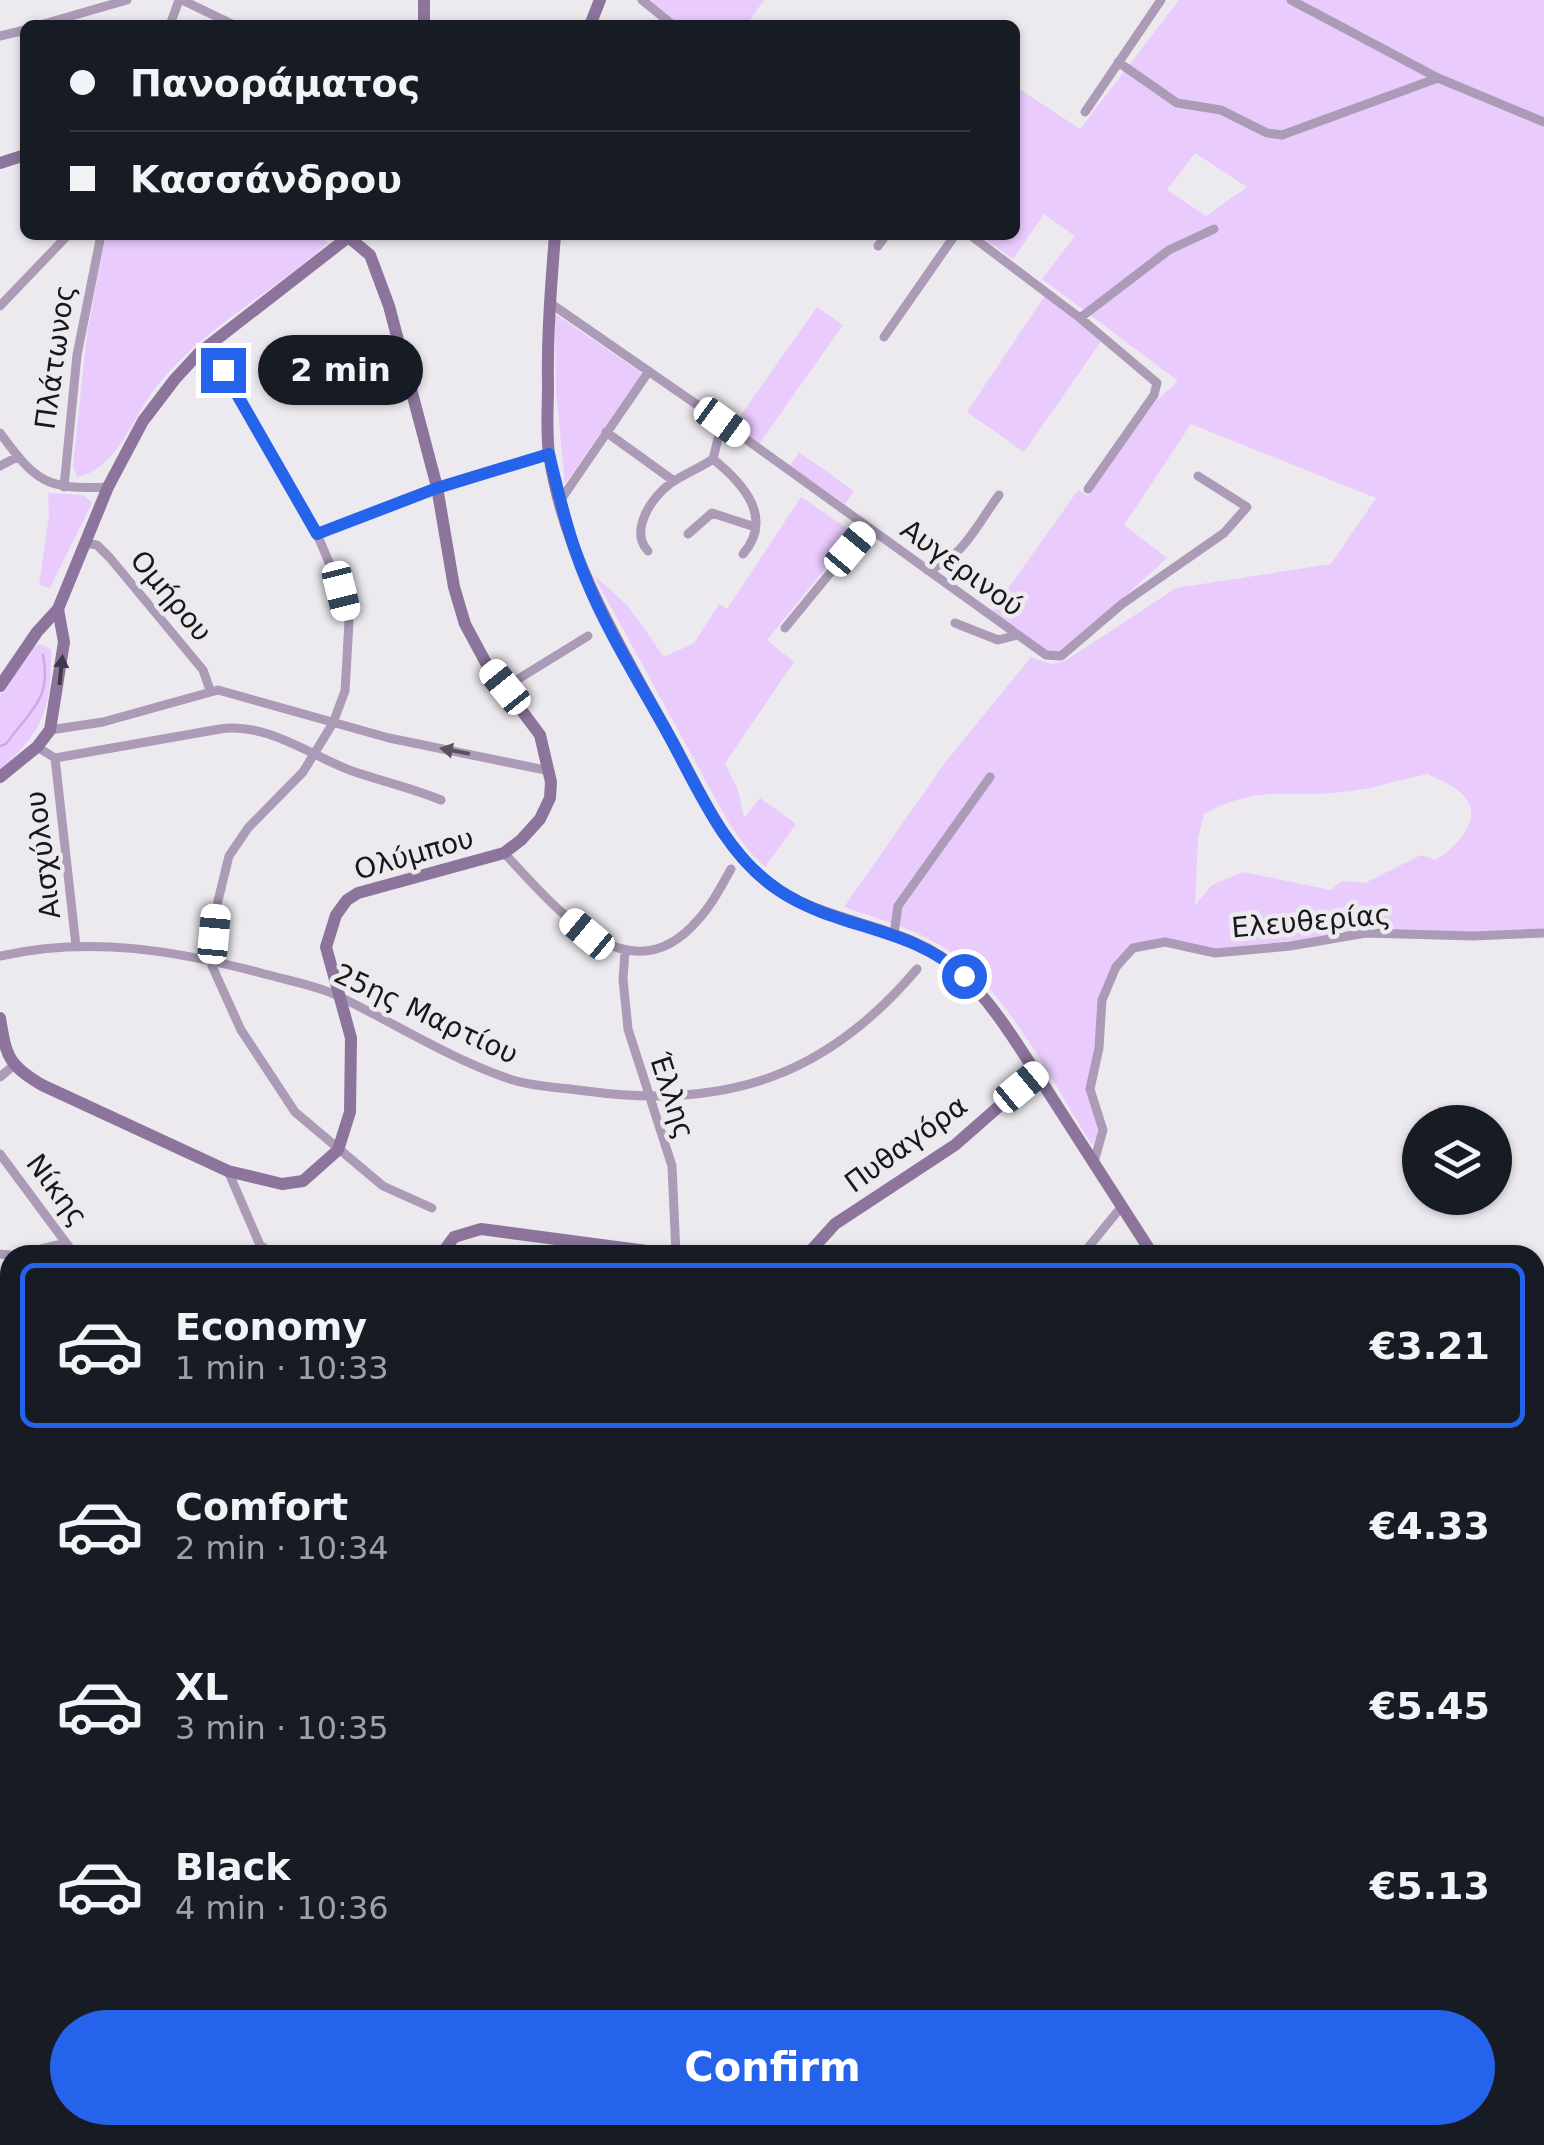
<!DOCTYPE html>
<html lang="en">
<head>
<meta charset="utf-8">
<style>
	body { margin:0; font-family:"DejaVu Sans",sans-serif; background:#20242c; color:#f1f3f6; height:100vh; display:flex; flex-direction:column; font-size:38px; white-space:nowrap }
	* { box-sizing:border-box; margin:0 }
	p { font-size:32px; color:#9ea1a6 }
	.icon { flex:none; width:55px; height:55px; fill:none; stroke:currentColor; stroke-width:2; stroke-linecap:round; stroke-linejoin:round }
	.map { position:relative; flex:1; overflow:hidden }
	.details { position:absolute; left:0px; top:1245px; width:1545px; height:900px; display:flex; flex-direction:column; background:#171b24; border-radius:30px 30px 0 0; box-shadow:0 2px 8px #0004 }
	.details>* { flex:none }
	.guide { position:absolute; left:20px; top:20px; width:1000px; height:220px; border-radius:15px; box-shadow:0 2px 8px #0004; display:grid; align-content:center; height:220px; padding:0 50px; background:#171b24 }
	.tools { position:absolute; left:1402px; top:1105px; display:grid; gap:20px }
	.tools a { display:grid; place-items:center; width:110px; height:110px; border-radius:50%; background:#171b24; box-shadow:0 2px 8px #0004; font-size:50px }
	.end { position:absolute; width:45px; height:45px; margin:-22px; border:12px solid #2563eb; background:#fff; box-shadow:0 0 0 5px #fff }
	.from { border-radius:50% }
	.bubble { position:absolute; height:70px; border-radius:35px; background:#171b24; box-shadow:0 2px 8px #0004; font-size:32px; font-weight:800; line-height:70px; text-align:center }
	.car { position:absolute; width:30px; height:60px; margin:-30px -15px; border-radius:12px; box-shadow:0 0 8px 2px #0007; background:linear-gradient(#fff 24%,#345 0 40%,#fff 0 76%,#345 0 86%,#fff 0) }
	.guide b { display:flex; align-items:center; gap:35px; height:95px; font-size:38px }
	.guide b+b { border-top:2px solid #363941 }
	.guide i { width:25px; height:25px; background:#f1f3f6 }
	ul { padding:18px 0 0; list-style:none }
	li { display:flex; align-items:center; gap:30px; height:165px; margin:0 20px 15px; padding:0 30px; border:5px solid transparent; border-radius:15px }
	li div { flex:1 }
	li b { display:block; font-size:38px }
	li em { font-style:normal; font-weight:800 }
	li.on { border-color:#2563eb }
	li>.icon { width:90px; height:90px; stroke-width:1.5 }
	.action { display:flex; gap:20px; margin-top:auto; padding:20px 50px }
	.action a { flex:1; height:115px; border-radius:60px; background:#2563eb; color:#fff; font-size:40px; font-weight:800; line-height:115px; text-align:center }
	.map>svg:first-child { display:block }
	.green { fill:#e9cbfd; fill-rule:evenodd }
	.lines { fill:none; stroke-linecap:round; stroke-linejoin:round }
	.stream { stroke:#cfa8e8; stroke-width:2.5 }
	.street { stroke:#ac9bb7; stroke-width:9 }
	.secondary { stroke:#8c749c; stroke-width:12 }
	.oneway { fill:#413847 }
	.oneway2 { fill:#5b5260 }
	.route { stroke:#2563eb; stroke-width:12 }
	.labels { text-anchor:middle; dominant-baseline:central; stroke-width:9; stroke-linejoin:round; paint-order:stroke }
	.street-label { font-size:28px; fill:#181719; stroke:#edeaef }
</style>
</head>
<body>
<div class="map">
<svg width="1544" height="2145" viewBox="0 0 1544 2145">
	<rect width="100%" height="100%" fill="#edeaef"/>
	<path class="green" d="M647 0H764L746 25H681Z
		M1179 0H1544V930L1473 935 1370 931 1219 949 1166 940 1134 947 1114 967 1098 1028 1090 1074 1098 1134 1092 1145C1051 1080 1004 983 938 944 909 927 876 918 844 907L944 764 1031 657 1052 664 1065 661 1176 588 1331 564 1376 498 1191 424 1124 525 1167 558 1059 656 1047 655 992 611 1078 490 1088 496 1155 402 1178 381 1042 279 1075 236 1044 214 1013 259 979 235H1015V86L1080 129ZM1195 153 1247 187 1206 216 1167 190ZM1428 774C1439 780 1454 785 1463 795 1486 818 1455 849 1435 860L1421 855 1365 883 1342 881 1331 890 1243 872 1212 885 1195 905 1198 838 1204 814C1259 784 1286 798 1343 792 1372 790 1399 779 1428 774Z
		M106 235H321L328 243C272 293 204 327 156 387 133 416 117 470 77 477L73 466 87 334Z
		M1046 294 1102 340 1024 452 967 412Z
		M817 307 843 325 759 444 734 425Z
		M555 314 642 373 565 484 556 393Z
		M799 452 854 491 845 504 790 466Z
		M48 493 83 495 92 503 50 588 39 585 49 515Z
		M801 497 854 533 767 640 794 662 725 763 738 790 744 818 760 798 796 824 765 867 748 850 727 820 593 574 628 606 664 657 694 643 719 604 727 609Z
		M40 644 51 649C52 706 44 732 0 769V695L30 649Z
		M0 1661 10 1676V1865L3 1860 0 1862Z
		M0 1908 10 1918V1959L0 1964Z
		M80 2135H182L186 2145H84Z"/>
	<g class="lines">
		<path class="stream" d="M0 746 6 744C30 710 52 700 43 655"/>
		<path class="street" d="M182 0 234 25
			M642 0 673 25
			M40 25 127 0
			M170 25 179 0
			M0 36 25 30
			M1118 62 1177 103 1221 110 1267 133 1282 135 1438 78 1291 0
			M1438 78 1544 122
			M1085 112 1161 0
			M970 235 1080 318 1157 383 1154 395 1088 489
			M878 246 886 235
			M550 303 722 422 1046 655 1061 656 1122 604 1224 533 1247 507 1198 476
			M0 306 68 235
			M1080 318 1169 250 1214 229
			M884 337 955 235
			M207 346 242 401 317 534 341 591 349 622 345 691 333 723 303 772 248 828 229 856 216 909 212 966 241 1030 295 1112 383 1186 432 1208
			M722 422 713 459C744 484 774 518 743 554
			M606 432 674 481
			M0 433C36 482 46 490 108 487
			M0 466 17 457
			M64 487 77 355 101 235
			M560 501 649 371
			M317 534 437 487 549 453
			M688 534 712 513 755 527
			M86 543 97 545 110 558 203 670 210 690
			M648 551C629 531 652 496 671 483 684 474 700 468 713 459
			M927 570C962 560 978 523 999 495
			M955 623 998 640 1017 635
			M785 628 867 528
			M505 687 588 636
			M50 730 103 722 218 690 389 738 550 771
			M37 747 55 758 220 729C267 722 309 755 352 771 381 781 412 788 441 800
			M55 758 76 946
			M504 853C552 903 627 1001 697 921 711 906 721 887 731 869
			M894 934 898 906 990 777
			M625 952 623 979 628 1029 672 1166 676 1255
			M0 956C90 936 174 950 261 973 286 980 311 984 334 994 391 1021 445 1056 504 1077 530 1087 559 1087 586 1091 725 1110 826 1077 917 969
			M0 1077 14 1065
			M0 1154 75 1255
			M1094 1162 1103 1130 1090 1089 1099 1048 1102 1000 1116 967 1133 948 1165 942 1215 953 1290 946 1366 933 1473 936 1544 933
			M228 1171 260 1245 274 1255
			M0 1254 10 1255
			M16 1255 65 1243
			M1082 1255 1122 1206
			M0 1338 10 1366
			M0 1617 10 1603
			M0 1989 10 1983
			M75 2135 79 2145
			M314 2135 318 2145
			M1018 2135 1025 2145
			M0 2138 10 2132
			M17 2145 33 2135"/>
		<path class="secondary" d="M424 25V0
			M590 25 600 0
			M0 163 25 155
			M555 235C551 286 547 335 548 386 548 408 546 431 549 454 565 558 620 647 670 737 698 787 721 845 766 881 824 929 907 921 962 974 996 1007 1021 1050 1047 1090 1082 1145 1118 1200 1153 1255
			M0 686 37 632 58 609
			M0 777 37 747 50 730 64 642 58 609 108 487 143 421 175 379 199 353 351 235
			M0 1018C6 1056 8 1065 42 1085L228 1171 282 1184 303 1181 338 1150 350 1112 351 1038 326 947 336 915 347 900 358 893 504 853 521 840 540 819 550 798 551 782 540 735 486 663 465 624 454 587 437 487 389 306 370 255 346 235
			M441 1255 454 1237 481 1229 677 1255
			M807 1255 835 1224 955 1145 1036 1074
			M1535 1588 1544 1594
			M0 1646 10 1661
			M0 1975 10 1971"/>
	</g>
	<defs><path id="oneway-solid" d="M-6-.8H1V-3.2L6.5 0L1 3.2V.8H-6Z" transform="scale(2.5)"/></defs>
	<use class="oneway" href="#oneway-solid" transform="translate(61 670) rotate(-84)"/>
	<use class="oneway2" href="#oneway-solid" transform="translate(455 751) rotate(-169)"/>
	<g class="lines">
		<path class="route" d="M223 370 317 534 437 488 549 454C559 495 569 538 585 577 606 629 636 677 663 725 696 783 722 853 780 891 838 930 912 926 964 976"/>
	</g>
	<g class="labels">
		<g class="street-label">
			<text transform="translate(55 357) rotate(-82)">Πλάτωνος</text>
			<text transform="translate(962 568) rotate(36)">Αυγερινού</text>
			<text transform="translate(171 596) rotate(50)">Ομήρου</text>
			<text transform="translate(414 854) rotate(-16)">Ολύμπου</text>
			<text transform="translate(43 855) rotate(-97)">Αισχύλου</text>
			<text transform="translate(1311 921) rotate(-5)">Ελευθερίας</text>
			<text transform="translate(426 1014) rotate(25)">25ης Μαρτίου</text>
			<text transform="translate(672 1096) rotate(72)">Έλλης</text>
			<text transform="translate(906 1144) rotate(-36)">Πυθαγόρα</text>
			<text transform="translate(57 1190) rotate(53)">Νίκης</text>
		</g>
	</g>
</svg>
<div class="tools">
<a><svg class="icon" aria-label="layers" viewBox="0 0 24 24"><path d="M12 4l9 5-9 5-9-5zM3 14l9 5 9-5"/></svg></a>
</div>
<i class="end from" style="left:964px;top:976px"></i>
<i class="end" style="left:223px;top:370px"></i>
<div class="bubble" style="left:258px;top:335px;width:165px">2 min</div>
<i class="car" style="left:722px;top:422px;rotate:126deg"></i>
<i class="car" style="left:850px;top:549px;rotate:40deg"></i>
<i class="car" style="left:341px;top:591px;rotate:166deg"></i>
<i class="car" style="left:505px;top:687px;rotate:321deg"></i>
<i class="car" style="left:214px;top:934px;rotate:5deg"></i>
<i class="car" style="left:587px;top:934px;rotate:310deg"></i>
<i class="car" style="left:1021px;top:1087px;rotate:50deg"></i>
<div class="guide">
<b><i class="from"></i>Πανοράματος</b>
<b><i></i>Κασσάνδρου</b>
</div>
<section class="details">
<ul>
<li class="on"><svg class="icon" aria-label="car" viewBox="0 0 24 24"><path d="M5 17H2v-5l4-1 3-4h7l3 4 3 1v5h-3M9 17h6M6 11h13"/><circle cx="7" cy="17" r="2"/><circle cx="17" cy="17" r="2"/></svg><div><b>Economy</b><p>1 min · 10:33</p></div><em>€3.21</em></li>
<li><svg class="icon" aria-label="car" viewBox="0 0 24 24"><path d="M5 17H2v-5l4-1 3-4h7l3 4 3 1v5h-3M9 17h6M6 11h13"/><circle cx="7" cy="17" r="2"/><circle cx="17" cy="17" r="2"/></svg><div><b>Comfort</b><p>2 min · 10:34</p></div><em>€4.33</em></li>
<li><svg class="icon" aria-label="car" viewBox="0 0 24 24"><path d="M5 17H2v-5l4-1 3-4h7l3 4 3 1v5h-3M9 17h6M6 11h13"/><circle cx="7" cy="17" r="2"/><circle cx="17" cy="17" r="2"/></svg><div><b>XL</b><p>3 min · 10:35</p></div><em>€5.45</em></li>
<li><svg class="icon" aria-label="car" viewBox="0 0 24 24"><path d="M5 17H2v-5l4-1 3-4h7l3 4 3 1v5h-3M9 17h6M6 11h13"/><circle cx="7" cy="17" r="2"/><circle cx="17" cy="17" r="2"/></svg><div><b>Black</b><p>4 min · 10:36</p></div><em>€5.13</em></li>
</ul>
<div class="action"><a>Confirm</a></div>
</section>
</div>
</body>
</html>
